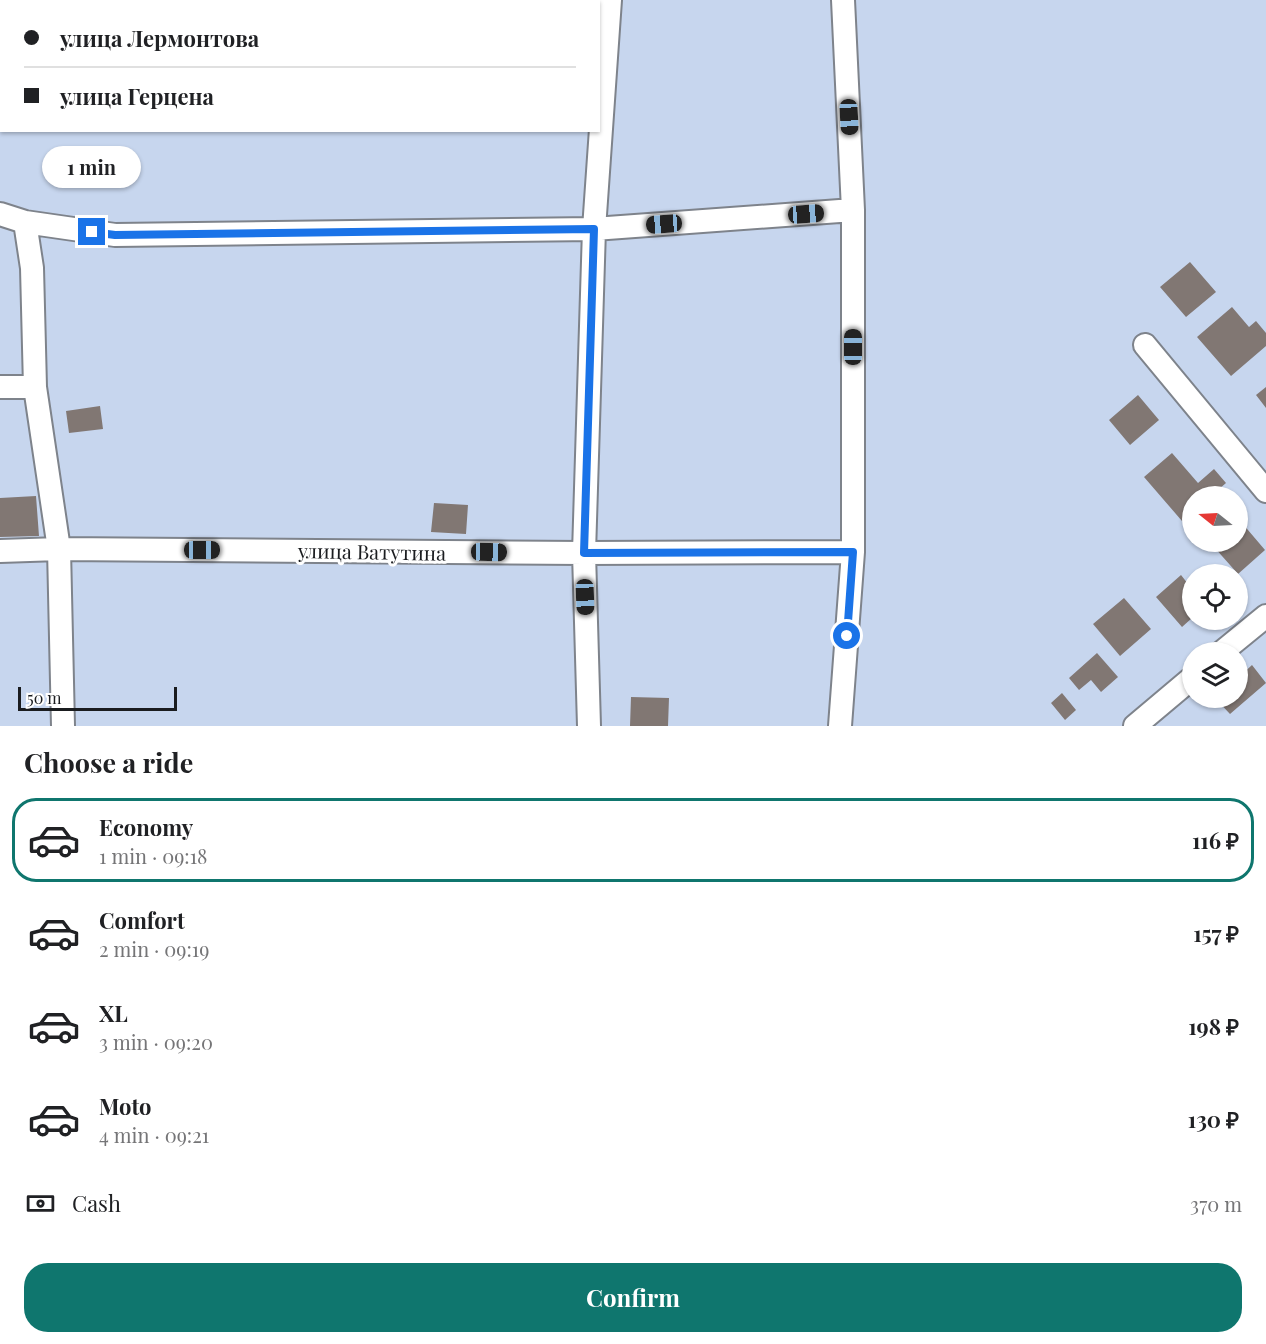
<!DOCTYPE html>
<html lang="en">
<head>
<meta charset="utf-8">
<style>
	body { margin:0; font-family:"Playfair Display",serif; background:#f2f2f2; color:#202124; height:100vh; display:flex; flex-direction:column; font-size:22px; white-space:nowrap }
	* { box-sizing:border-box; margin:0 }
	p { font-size:20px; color:#757577 }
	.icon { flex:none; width:33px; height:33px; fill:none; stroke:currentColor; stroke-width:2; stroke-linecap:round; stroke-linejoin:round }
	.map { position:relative; height:726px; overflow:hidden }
	.drawer { display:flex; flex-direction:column; background:#fff; flex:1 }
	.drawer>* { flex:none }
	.banner { position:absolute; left:0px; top:0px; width:600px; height:132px; box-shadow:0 2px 4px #0004; display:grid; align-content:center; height:132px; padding:0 24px; background:#fff }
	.needle { width:39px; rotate:288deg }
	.tools { position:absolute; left:1182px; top:486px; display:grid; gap:12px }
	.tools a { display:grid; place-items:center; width:66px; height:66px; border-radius:50%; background:#fff; box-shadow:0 2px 4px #0004; font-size:30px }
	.scale { position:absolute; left:18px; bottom:15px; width:159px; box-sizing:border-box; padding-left:6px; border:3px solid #1a1c1f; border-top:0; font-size:16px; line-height:21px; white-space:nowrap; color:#1a1c1f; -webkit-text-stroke:4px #fff; paint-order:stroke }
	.end { position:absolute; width:27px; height:27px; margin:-14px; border:8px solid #1a73e8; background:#fff; box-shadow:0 0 0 3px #fff }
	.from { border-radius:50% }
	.bubble { position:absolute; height:42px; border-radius:21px; background:#fff; box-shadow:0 2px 4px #0004; font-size:20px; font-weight:700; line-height:42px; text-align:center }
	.car { position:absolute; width:18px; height:36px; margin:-18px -9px; border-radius:8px; box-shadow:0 0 4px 2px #0007; background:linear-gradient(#222 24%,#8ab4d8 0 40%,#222 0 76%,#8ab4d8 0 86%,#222 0) }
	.banner b { display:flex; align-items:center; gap:21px; height:57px; font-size:22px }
	.banner b+b { border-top:2px solid #e0e0e0 }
	.banner i { width:15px; height:15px; background:#202124 }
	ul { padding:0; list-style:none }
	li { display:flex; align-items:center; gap:18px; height:84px; margin:0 12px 9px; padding:0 12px; border:3px solid transparent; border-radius:24px }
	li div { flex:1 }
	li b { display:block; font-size:22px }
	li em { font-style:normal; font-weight:700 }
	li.selected { border-color:#0f766e }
	li>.icon { width:54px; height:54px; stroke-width:1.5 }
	h2 { padding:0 24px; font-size:27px; line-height:72px }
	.pay { display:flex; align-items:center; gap:15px; height:66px; padding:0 24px; font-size:22px }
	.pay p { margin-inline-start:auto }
	.action { display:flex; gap:12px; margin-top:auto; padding:12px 24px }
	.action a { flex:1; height:69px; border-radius:24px; background:#0f766e; color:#fff; font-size:24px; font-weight:700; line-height:69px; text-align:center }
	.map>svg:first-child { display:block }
	.green { fill:#c7d6ee; fill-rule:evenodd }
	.building { fill:#817773 }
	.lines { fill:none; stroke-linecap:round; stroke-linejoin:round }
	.minor-casing { stroke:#7e838b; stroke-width:26 }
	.minor { stroke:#fff; stroke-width:22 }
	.route { stroke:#1a73e8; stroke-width:8 }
	.labels { text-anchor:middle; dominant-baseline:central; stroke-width:6; stroke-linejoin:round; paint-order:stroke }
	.street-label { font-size:20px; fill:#1a1c1f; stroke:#fff }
</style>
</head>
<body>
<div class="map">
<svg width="1266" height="726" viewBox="0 0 1266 726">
	<rect width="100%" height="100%" fill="#f0f6ff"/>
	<path class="green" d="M0 0H1266V726H0ZM2 2H598V130H2ZM1192 496H1238V542H1192ZM1192 574H1238V620H1192ZM1192 652H1238V698H1192Z"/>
	<path class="building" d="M1190 262 1216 292 1186 317 1160 287Z
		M1232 307 1249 327 1256 321 1266 333V346L1231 376 1197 337Z
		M1266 387V408L1256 395Z
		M1138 395 1159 420 1130 445 1109 420Z
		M100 406 103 429 69 433 66 411Z
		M1172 453 1198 483 1214 469 1226 483 1211 496H1192V512L1182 521 1144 477Z
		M36 496 39 536 0 537V498Z
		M434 503 468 505 466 534 431 532Z
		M1242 523 1265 550 1238 574 1214 547 1220 542H1238V527Z
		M1181 575 1192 589V618L1182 627 1156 597Z
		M1124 598 1151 629 1120 656 1093 624Z
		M1097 653 1118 677 1101 692 1091 680 1079 690 1069 678Z
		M1252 665 1266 683 1230 714 1215 698H1238V678Z
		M1062 693 1076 710 1065 720 1051 703Z
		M631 697 669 698 668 726H630Z"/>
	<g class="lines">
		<g class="minor-casing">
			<path id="minor" d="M0 214 25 222 115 235 594 229 853 210
				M25 222 32 268 35 387 59 549 63 726
				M1145 345 1266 491
				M0 387H35
				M0 551 59 549 584 553 853 552
				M1222 652 1266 616
				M589 726 584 553 594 229 610 0
				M840 726 853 552V210L843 0
				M1135 726 1192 678"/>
		</g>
		<use href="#minor" class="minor"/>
	</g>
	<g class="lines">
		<path class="route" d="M92 232 115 235 594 229 584 553 853 552 847 636"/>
	</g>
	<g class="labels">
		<g class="street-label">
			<text transform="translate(372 551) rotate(1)">улица Ватутина</text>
		</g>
	</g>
</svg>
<div class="tools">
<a><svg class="needle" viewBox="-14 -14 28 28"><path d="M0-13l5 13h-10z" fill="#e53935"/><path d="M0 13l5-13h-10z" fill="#757577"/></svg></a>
<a><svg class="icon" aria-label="locate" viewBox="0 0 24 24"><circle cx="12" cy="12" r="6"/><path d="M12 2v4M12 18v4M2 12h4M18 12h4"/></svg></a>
<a><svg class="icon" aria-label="layers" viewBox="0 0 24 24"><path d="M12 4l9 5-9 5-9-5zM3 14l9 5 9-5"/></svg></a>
</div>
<div class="scale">50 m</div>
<i class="end from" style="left:847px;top:636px"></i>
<i class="end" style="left:92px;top:232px"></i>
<div class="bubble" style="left:42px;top:146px;width:99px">1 min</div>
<i class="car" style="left:849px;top:117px;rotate:177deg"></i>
<i class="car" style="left:806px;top:214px;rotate:86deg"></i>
<i class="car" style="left:664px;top:224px;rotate:266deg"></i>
<i class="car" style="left:853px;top:347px;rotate:0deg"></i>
<i class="car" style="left:202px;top:550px;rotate:90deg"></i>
<i class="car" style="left:489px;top:552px;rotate:91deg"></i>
<i class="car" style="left:585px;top:597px;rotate:178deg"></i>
<div class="banner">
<b><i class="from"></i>улица Лермонтова</b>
<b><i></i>улица Герцена</b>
</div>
</div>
<section class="drawer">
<h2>Choose a ride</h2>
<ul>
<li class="selected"><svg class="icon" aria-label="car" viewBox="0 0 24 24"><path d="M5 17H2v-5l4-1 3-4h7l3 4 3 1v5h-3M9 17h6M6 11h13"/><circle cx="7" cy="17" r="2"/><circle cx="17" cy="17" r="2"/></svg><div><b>Economy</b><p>1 min · 09:18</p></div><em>116 ₽</em></li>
<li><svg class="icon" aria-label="car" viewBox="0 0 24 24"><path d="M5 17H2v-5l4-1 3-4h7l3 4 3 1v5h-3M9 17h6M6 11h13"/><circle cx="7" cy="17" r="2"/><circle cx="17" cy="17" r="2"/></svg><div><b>Comfort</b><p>2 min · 09:19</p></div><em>157 ₽</em></li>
<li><svg class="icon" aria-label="car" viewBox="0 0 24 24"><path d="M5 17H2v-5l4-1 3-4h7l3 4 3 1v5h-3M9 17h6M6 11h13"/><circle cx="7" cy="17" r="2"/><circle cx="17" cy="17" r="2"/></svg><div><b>XL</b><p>3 min · 09:20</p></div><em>198 ₽</em></li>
<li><svg class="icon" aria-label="car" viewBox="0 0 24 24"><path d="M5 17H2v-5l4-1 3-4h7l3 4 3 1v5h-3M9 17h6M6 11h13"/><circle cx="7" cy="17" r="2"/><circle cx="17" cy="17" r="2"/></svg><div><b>Moto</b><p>4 min · 09:21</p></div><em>130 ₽</em></li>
</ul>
<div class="pay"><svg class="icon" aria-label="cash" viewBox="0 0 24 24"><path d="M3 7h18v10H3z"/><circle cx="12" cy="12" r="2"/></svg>Cash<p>370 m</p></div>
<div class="action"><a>Confirm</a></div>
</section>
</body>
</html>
